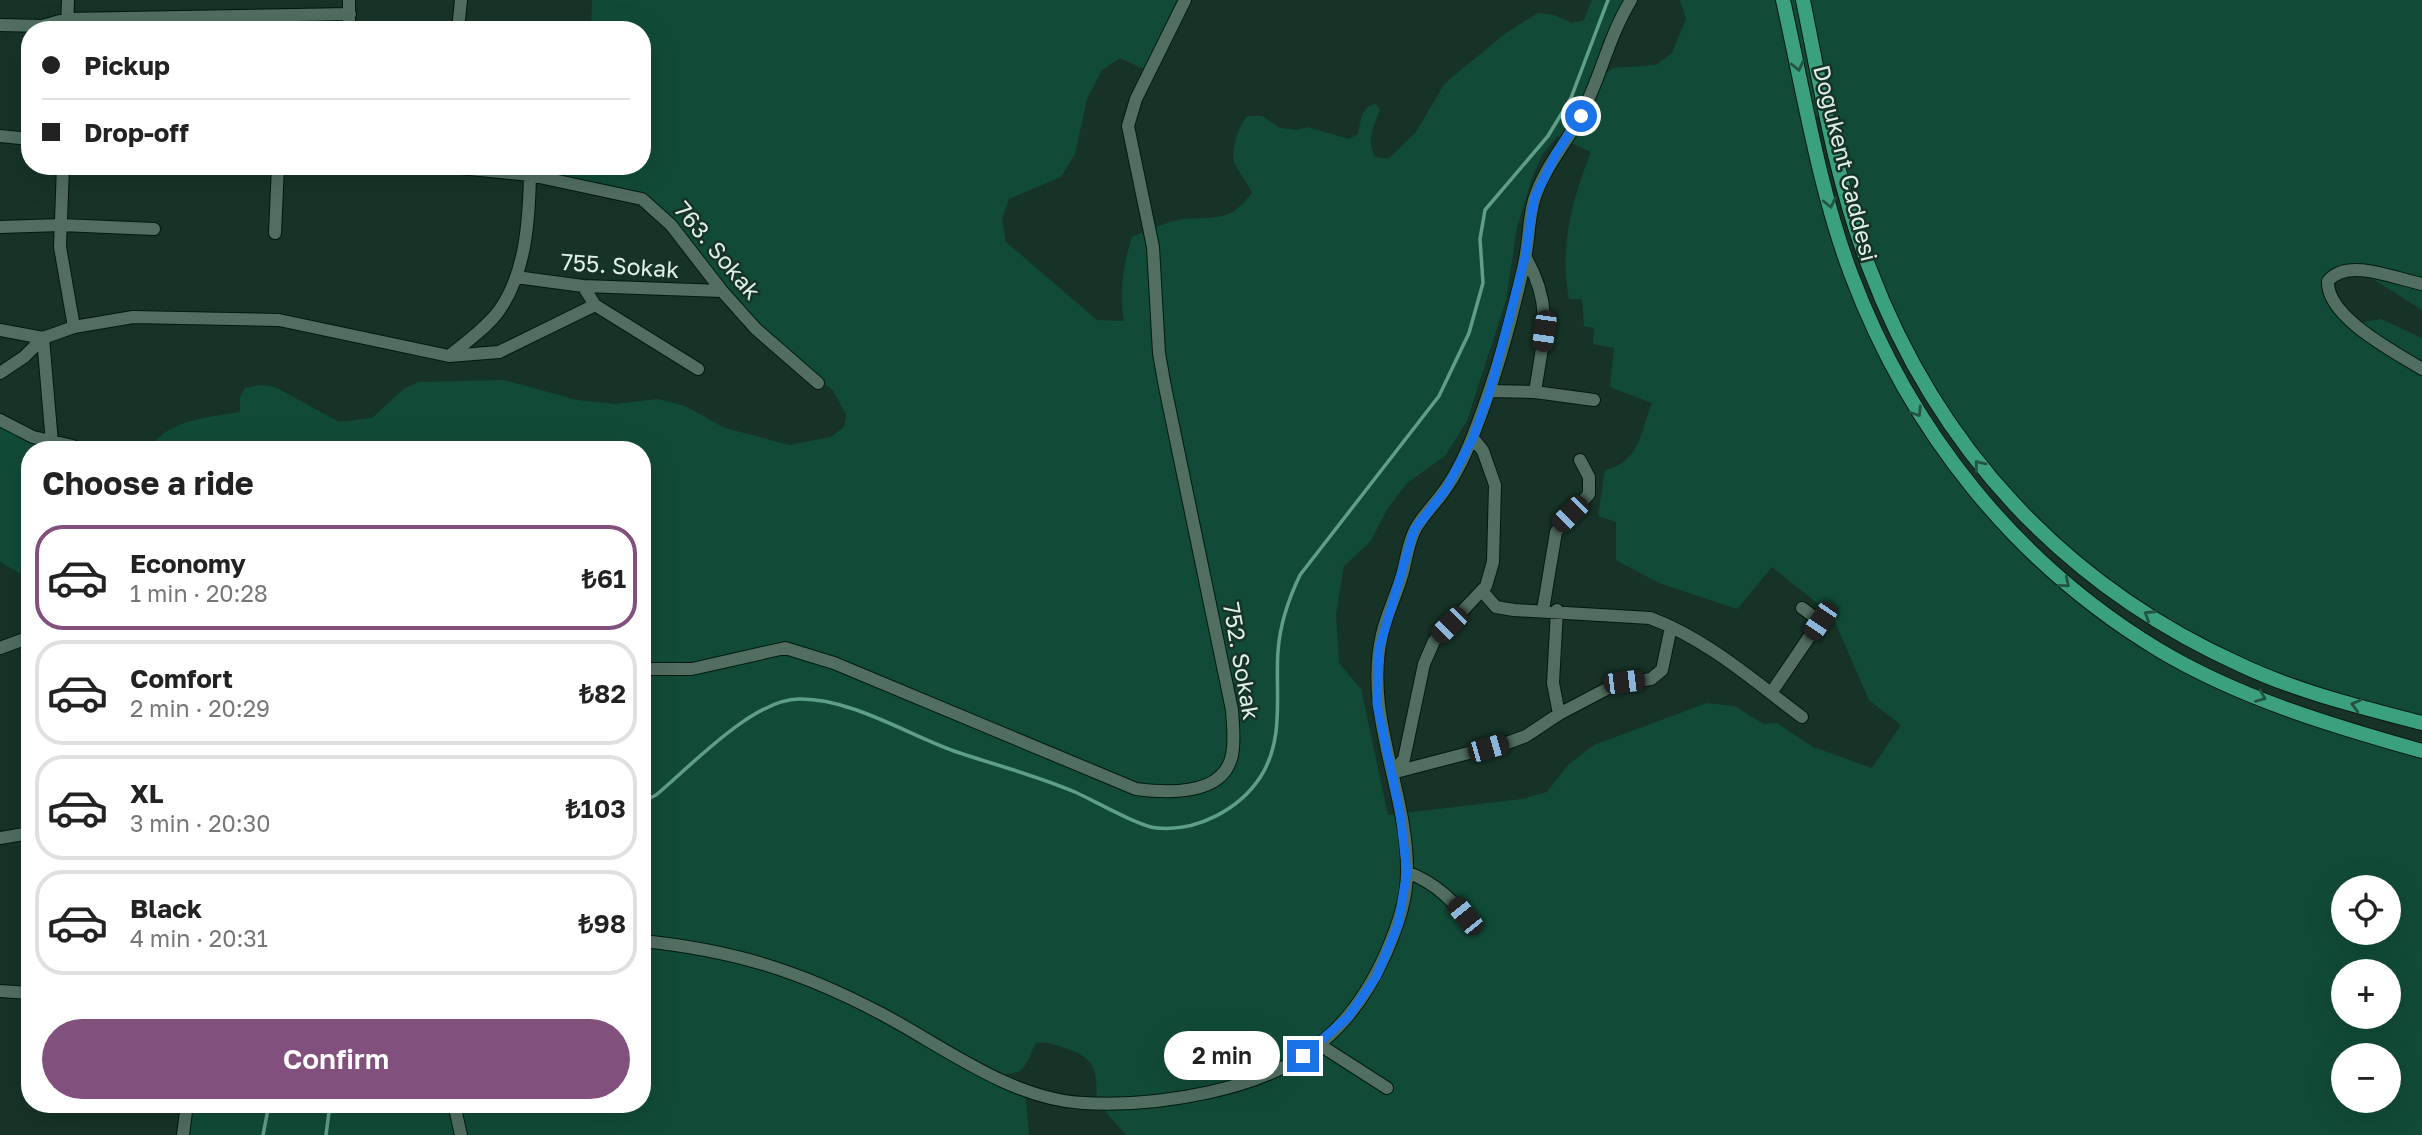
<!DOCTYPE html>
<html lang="en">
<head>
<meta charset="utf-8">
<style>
	body { margin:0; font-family:"Golos Text",sans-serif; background:#f2f2f2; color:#222; height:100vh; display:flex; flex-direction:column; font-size:26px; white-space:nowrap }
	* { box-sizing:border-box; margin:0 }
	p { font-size:23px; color:#767676 }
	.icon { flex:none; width:38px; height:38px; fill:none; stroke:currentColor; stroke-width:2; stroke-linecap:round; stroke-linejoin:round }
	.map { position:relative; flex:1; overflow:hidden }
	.details { position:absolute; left:21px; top:441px; width:630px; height:672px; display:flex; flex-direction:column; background:#fff; border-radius:28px; box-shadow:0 7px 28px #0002 }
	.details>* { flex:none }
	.guide { position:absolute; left:21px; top:21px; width:630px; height:154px; border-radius:28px; box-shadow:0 7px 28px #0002; display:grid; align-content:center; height:154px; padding:0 21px; background:#fff }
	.tools { position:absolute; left:2331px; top:875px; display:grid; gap:14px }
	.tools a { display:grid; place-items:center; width:70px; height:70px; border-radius:50%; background:#fff; box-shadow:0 7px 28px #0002; font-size:35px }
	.end { position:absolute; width:32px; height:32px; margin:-16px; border:9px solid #1a73e8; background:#fff; box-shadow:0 0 0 4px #fff }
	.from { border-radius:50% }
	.bubble { position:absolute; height:49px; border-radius:24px; background:#fff; box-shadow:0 7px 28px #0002; font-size:23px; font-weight:600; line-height:49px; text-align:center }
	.car { position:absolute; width:21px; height:42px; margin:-21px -10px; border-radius:9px; box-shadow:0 0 5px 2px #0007; background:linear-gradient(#222 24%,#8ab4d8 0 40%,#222 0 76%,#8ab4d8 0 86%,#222 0) }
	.guide b { display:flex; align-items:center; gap:24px; height:66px; font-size:26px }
	.guide b+b { border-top:2px solid #e0e0e0 }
	.guide i { width:18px; height:18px; background:#222 }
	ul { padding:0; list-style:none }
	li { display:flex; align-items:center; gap:21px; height:105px; margin:0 14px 10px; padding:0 7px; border:4px solid #e0e0e0; border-radius:28px }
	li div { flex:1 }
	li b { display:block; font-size:26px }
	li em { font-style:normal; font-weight:600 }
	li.on { border-color:#82507d }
	li>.icon { width:63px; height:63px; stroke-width:1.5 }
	h2 { padding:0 21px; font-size:32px; line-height:84px }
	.button { display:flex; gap:14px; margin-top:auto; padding:14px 21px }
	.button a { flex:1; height:80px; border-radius:42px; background:#82507d; color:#fff; font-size:28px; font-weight:600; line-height:80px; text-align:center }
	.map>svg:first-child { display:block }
	.built { fill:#173c2d }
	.green { fill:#114b37; fill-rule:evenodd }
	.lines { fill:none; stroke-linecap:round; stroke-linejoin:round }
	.stream { stroke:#5f9f87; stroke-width:3.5 }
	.minor-casing { stroke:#001a10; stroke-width:14 }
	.major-casing { stroke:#001a10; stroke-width:16 }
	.minor { stroke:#516e61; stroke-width:12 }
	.major { stroke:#3ba07d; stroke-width:14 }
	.oneway { stroke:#225441 }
	.route { stroke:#1a73e8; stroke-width:9 }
	.labels { text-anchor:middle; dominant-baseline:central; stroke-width:5; stroke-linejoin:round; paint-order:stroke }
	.street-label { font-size:23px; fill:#e0f0e8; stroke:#173327 }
</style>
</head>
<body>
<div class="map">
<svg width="2422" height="1135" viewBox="0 0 2422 1135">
	<rect width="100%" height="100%" fill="#173327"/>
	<path class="built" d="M345 21 344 30H164V28Z"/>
	<path class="green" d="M592 0H1185L1150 72 1120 58 1102 70 1087 99 1075 154 1061 177 1009 199 1002 219 1006 242 1097 320 1124 321C1119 293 1123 265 1132 237 1148 231 1167 221 1184 219 1218 216 1229 223 1252 193 1247 182 1240 174 1235 164 1229 150 1239 127 1247 116H1262L1280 128 1298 130 1307 127 1349 139 1358 134C1361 121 1361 106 1376 104L1380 110C1374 125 1365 143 1376 157L1388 159 1416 132 1445 83 1506 33 1538 13 1554 15 1572 23 1584 20 1592 0H1631L1595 80 1613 68 1656 65 1672 53 1686 19 1680 0H2422V310L2360 271 2328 281 2355 324 2381 319 2422 338V723L2242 666 2110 589 2001 491 1893 322 1826 115 1811 117 1833 216 1875 331 1984 504 2096 609 2237 688 2422 751V1135H1126L1097 1102C1096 1069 1097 1058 1062 1047 1052 1044 1044 1040 1035 1044 1024 1069 1024 1076 994 1074L1025 1089 1029 1135H183L187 1104H642V450H148C168 419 207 418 240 412V397L245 388 260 385 275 387 339 422 372 418 405 388 419 382 504 380 577 400 615 404 658 399 685 406 725 428 789 445 831 437 844 427 846 415 833 390 795 365 657 209 530 175 534 166H642V30H591ZM1557 136 1591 152C1572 200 1559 247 1569 299H1582L1584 326 1594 328 1593 344 1614 348 1610 387 1652 403C1640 433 1640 462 1605 470L1598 516 1616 522V560L1659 583 1737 609 1772 567 1832 615 1869 700 1901 725 1872 768 1813 747 1777 723 1764 724 1734 706 1707 703 1594 745 1568 765 1547 792 1522 799 1388 815 1361 689 1339 663 1336 614 1344 566 1370 542 1388 508 1407 483 1445 456 1467 421 1506 300 1517 227 1532 178 1542 155ZM2343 887H2389V933H2343ZM2343 971H2389V1017H2343ZM2343 1055H2389V1101H2343Z
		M0 420 52 443 55 450H30V579L0 562Z"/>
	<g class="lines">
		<path class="stream" d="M642 802 656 795C690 767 753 699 799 699 850 698 907 734 954 751 995 765 1035 775 1075 792 1095 801 1138 826 1157 828 1197 832 1240 809 1261 776 1285 738 1275 692 1278 651 1280 623 1288 600 1300 575L1439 396 1469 333 1483 283 1480 239 1485 210 1548 136 1571 98 1608 0
			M263 1135 269 1104
			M326 1135 330 1104"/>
		<g class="minor-casing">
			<path id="minor" d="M349 0V30
				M0 25 42 26 67 19 350 14
				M67 30 68 0
				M458 30 461 0
				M0 136 30 139
				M63 166 60 247 74 327
				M440 166 530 175 642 199 671 225 722 291 756 329 818 383
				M0 227 61 225 154 229
				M275 233 278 166
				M1526 258C1554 307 1543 339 1535 392
				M516 277 583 286 722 291
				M2422 284C2396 279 2348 257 2328 281 2326 317 2395 352 2422 369
				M595 305 698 369
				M0 330 43 338 74 327 133 317 279 320 449 356 499 352 595 305 583 286
				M43 338 52 443
				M449 356C465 343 485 329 498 312 526 274 529 220 530 175
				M0 373 24 357 43 338
				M1490 391 1535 392 1594 400
				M0 420 33 437 73 446
				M1482 591 1496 607 1514 610 1650 618C1707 639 1754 681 1802 717
				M1543 610 1556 532 1589 494V477L1580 460
				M1557 610 1553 683 1559 714
				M0 648 30 637
				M642 669H692L785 648 834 663 1136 789C1167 793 1224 796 1232 755 1235 740 1233 725 1232 710L1165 387 1159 353 1153 247 1128 126 1136 99 1185 0
				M1771 693 1820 621 1802 608
				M1392 773 1404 759 1424 664 1434 641 1486 586 1493 562 1495 485 1483 451 1473 438
				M1392 773 1507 743 1526 736 1559 714 1614 685 1651 679 1662 670 1671 627
				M0 838 30 833
				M1407 872C1438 884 1454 902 1474 927
				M642 941C733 950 800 971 880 1013 943 1046 1010 1099 1083 1103 1155 1107 1266 1091 1322 1042 1351 1018 1371 987 1386 953 1397 927 1407 901 1407 872 1408 791 1363 716 1382 634 1387 613 1397 594 1403 572 1407 557 1408 542 1416 528 1423 515 1435 504 1444 491 1458 472 1469 447 1477 425 1497 373 1512 319 1524 264 1529 243 1528 221 1534 200 1543 170 1564 146 1579 119 1600 81 1608 37 1631 0
				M0 991 30 993
				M1320 1045 1387 1088
				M454 1104 461 1135
				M183 1135 187 1104"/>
		</g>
		<g class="major-casing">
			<path id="major" d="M1783 0C1803 89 1819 189 1851 274 1910 431 2015 563 2159 650 2239 698 2333 726 2422 751
				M1803 0C1821 89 1836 181 1869 267 1937 448 2064 585 2241 665 2298 692 2361 707 2422 723"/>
		</g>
		<use href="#minor" class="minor"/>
		<use href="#major" class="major"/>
	</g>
	<defs><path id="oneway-chevron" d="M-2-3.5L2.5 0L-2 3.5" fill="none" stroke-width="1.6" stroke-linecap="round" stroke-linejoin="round" transform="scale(1.75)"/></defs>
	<g class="oneway">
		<use href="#oneway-chevron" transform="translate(1798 66) rotate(77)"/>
		<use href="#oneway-chevron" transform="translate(1830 203) rotate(77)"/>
		<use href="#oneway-chevron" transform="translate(1917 412) rotate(58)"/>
		<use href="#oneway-chevron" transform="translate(1979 465) rotate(-129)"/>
		<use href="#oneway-chevron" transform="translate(2065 583) rotate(40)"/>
		<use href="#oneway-chevron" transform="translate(2149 615) rotate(-147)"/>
		<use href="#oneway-chevron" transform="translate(2261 697) rotate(22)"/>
		<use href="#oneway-chevron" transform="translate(2356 705) rotate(-165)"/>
	</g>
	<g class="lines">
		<path class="route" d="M1303 1056 1348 1017 1376 977 1398 925 1407 872 1400 813 1377 704 1379 649 1414 530 1446 489 1473 438 1490 391 1525 258 1534 199 1556 154 1581 116"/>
	</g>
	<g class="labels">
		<g class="street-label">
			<text transform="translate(1846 163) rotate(76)">Doğukent Caddesi</text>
			<text transform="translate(718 250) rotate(50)">763. Sokak</text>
			<text transform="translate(620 265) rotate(4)">755. Sokak</text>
			<text transform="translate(1242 661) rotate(80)">752. Sokak</text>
		</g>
	</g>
</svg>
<div class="tools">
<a><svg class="icon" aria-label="locate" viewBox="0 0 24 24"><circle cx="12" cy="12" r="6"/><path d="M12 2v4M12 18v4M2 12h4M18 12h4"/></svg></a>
<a>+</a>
<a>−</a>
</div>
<i class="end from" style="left:1581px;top:116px"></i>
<i class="end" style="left:1303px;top:1056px"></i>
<div class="bubble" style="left:1164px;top:1031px;width:116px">2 min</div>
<i class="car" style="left:1544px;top:331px;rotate:188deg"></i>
<i class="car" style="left:1570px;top:514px;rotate:225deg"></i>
<i class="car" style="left:1820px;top:621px;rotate:214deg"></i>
<i class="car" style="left:1449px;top:625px;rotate:225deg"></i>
<i class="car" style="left:1624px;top:682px;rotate:83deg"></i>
<i class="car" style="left:1488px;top:748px;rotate:74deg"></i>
<i class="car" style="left:1465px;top:916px;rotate:321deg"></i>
<div class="guide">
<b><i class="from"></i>Pickup</b>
<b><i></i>Drop-off</b>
</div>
<section class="details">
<h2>Choose a ride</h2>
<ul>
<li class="on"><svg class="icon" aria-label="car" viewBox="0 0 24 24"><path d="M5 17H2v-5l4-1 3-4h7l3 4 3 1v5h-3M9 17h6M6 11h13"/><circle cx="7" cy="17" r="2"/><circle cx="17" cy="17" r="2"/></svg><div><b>Economy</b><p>1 min · 20:28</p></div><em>₺61</em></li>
<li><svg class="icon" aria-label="car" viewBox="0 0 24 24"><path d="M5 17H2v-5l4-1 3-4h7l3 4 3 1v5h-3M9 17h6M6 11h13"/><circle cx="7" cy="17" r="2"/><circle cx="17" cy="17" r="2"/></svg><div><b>Comfort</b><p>2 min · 20:29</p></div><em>₺82</em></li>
<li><svg class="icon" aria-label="car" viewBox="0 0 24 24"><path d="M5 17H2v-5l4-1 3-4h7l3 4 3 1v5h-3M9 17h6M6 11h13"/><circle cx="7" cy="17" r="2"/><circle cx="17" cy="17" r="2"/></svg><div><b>XL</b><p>3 min · 20:30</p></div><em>₺103</em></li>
<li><svg class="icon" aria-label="car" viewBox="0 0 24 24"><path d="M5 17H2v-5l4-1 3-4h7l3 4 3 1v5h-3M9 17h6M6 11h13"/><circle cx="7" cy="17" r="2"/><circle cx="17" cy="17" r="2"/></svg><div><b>Black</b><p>4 min · 20:31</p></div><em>₺98</em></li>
</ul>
<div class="button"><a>Confirm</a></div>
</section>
</div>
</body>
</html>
